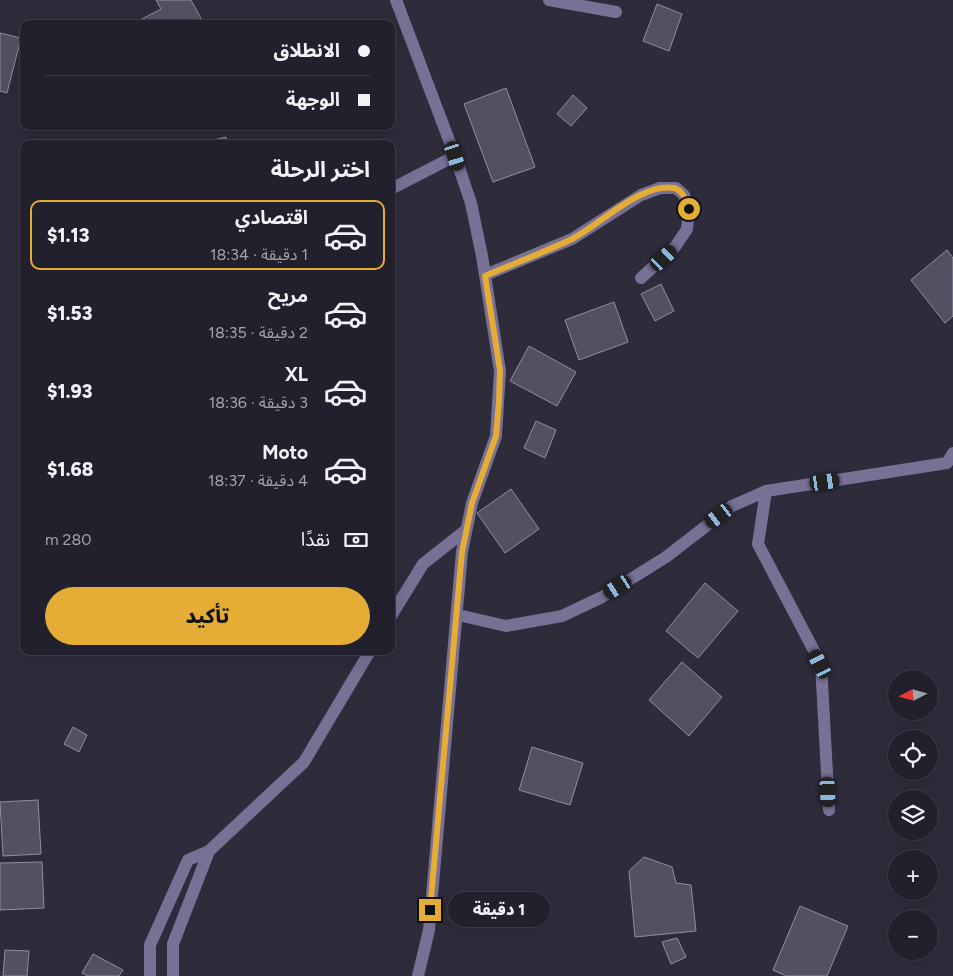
<!DOCTYPE html>
<html lang="ar">
<head>
<meta charset="utf-8">
<style>
	body { margin:0; font-family:Figtree,"Noto Sans Arabic",sans-serif; background:#2a2834; color:#f1f3f6; direction:rtl; height:100vh; display:flex; flex-direction:column; font-size:19px; white-space:nowrap }
	* { box-sizing:border-box; margin:0 }
	p { font-size:16px; color:#a2a3a9 }
	.icon { flex:none; width:28px; height:28px; fill:none; stroke:currentColor; stroke-width:2; stroke-linecap:round; stroke-linejoin:round }
	.map { position:relative; flex:1; overflow:hidden; direction:ltr }
	.sheet { position:absolute; left:20px; top:140px; width:375px; height:515px; display:flex; flex-direction:column; background:#22202c; border-radius:10px; box-shadow:0 5px 20px #0002,0 0 0 1px #3f3e48; direction:rtl }
	.sheet>* { flex:none }
	.guide { position:absolute; left:20px; top:20px; width:375px; height:110px; border-radius:10px; box-shadow:0 5px 20px #0002,0 0 0 1px #3f3e48; direction:rtl; display:grid; align-content:center; height:110px; padding:0 25px; background:#22202c }
	.needle { width:32px; rotate:264deg }
	.buttons { position:absolute; left:888px; top:670px; display:grid; gap:10px }
	.buttons a { display:grid; place-items:center; width:50px; height:50px; border-radius:50%; background:#22202c; box-shadow:0 5px 20px #0002,0 0 0 1px #3f3e48; font-size:25px }
	.end { position:absolute; width:22px; height:22px; margin:-11px; border:6px solid #e5ad35; background:#111; box-shadow:0 0 0 2px #111 }
	.from { border-radius:50% }
	.bubble { position:absolute; height:35px; border-radius:18px; background:#22202c; box-shadow:0 5px 20px #0002,0 0 0 1px #3f3e48; font-size:16px; font-weight:800; line-height:35px; text-align:center; direction:rtl }
	.car { position:absolute; width:15px; height:30px; margin:-15px -8px; border-radius:6px; box-shadow:0 0 4px 1px #0007; background:linear-gradient(#222 24%,#8ab4d8 0 40%,#222 0 76%,#8ab4d8 0 86%,#222 0) }
	.guide b { display:flex; align-items:center; gap:18px; height:48px; font-size:19px }
	.guide b+b { border-top:1px solid #3f3e48 }
	.guide i { width:12px; height:12px; background:#f1f3f6 }
	ul { padding:0; list-style:none }
	li { display:flex; align-items:center; gap:15px; height:70px; margin:0 10px 8px; padding:0 15px; border:2px solid transparent; border-radius:10px }
	li div { flex:1 }
	li b { display:block; font-size:19px }
	li em { font-style:normal; font-weight:800 }
	li.current { border-color:#e5ad35 }
	li>.icon { width:45px; height:45px; stroke-width:1.5 }
	h2 { padding:0 25px; font-size:22px; line-height:60px }
	.pay { display:flex; align-items:center; gap:12px; height:55px; padding:0 25px; font-size:19px }
	.pay p { margin-inline-start:auto }
	.primary-button { display:flex; gap:10px; margin-top:auto; padding:10px 25px }
	.primary-button a { flex:1; height:58px; border-radius:30px; background:#e5ad35; color:#111; font-size:20px; font-weight:800; line-height:58px; text-align:center }
	.map>svg:first-child { display:block }
	.building { fill:#535062; stroke:#918ea1 }
	.lines { fill:none; stroke-linecap:round; stroke-linejoin:round }
	.minor { stroke:#777196; stroke-width:12 }
	.route { stroke:#e5ad35; stroke-width:6 }
</style>
</head>
<body>
<div class="map">
<svg width="953" height="976" viewBox="0 0 953 976">
	<rect width="100%" height="100%" fill="#2e2b3b"/>
	<path class="building" d="M156 0H191L204 24H141L140 20 161 9Z
		M657 4 682 14 669 51 643 41Z
		M0 33 21 38 7 93 0 91Z
		M506 88 535 167 493 182 464 104Z
		M573 95 587 108 571 126 557 114Z
		M226 137 228 144H197Z
		M947 250 953 258V316L945 323 911 280Z
		M661 284 674 311 655 321 641 294Z
		M614 302 628 342 579 360 565 320Z
		M529 346 576 372 557 406 510 381Z
		M536 421 556 430 545 458 524 448Z
		M511 489 539 529 505 553 477 513Z
		M705 583 738 611 698 658 666 631Z
		M682 662 722 697 689 736 649 700Z
		M73 727 87 735 79 752 64 744Z
		M532 747 583 763 570 805 519 790Z
		M38 800 41 854 3 856 0 802Z
		M644 857 672 867 676 883 691 885 696 931 635 937 629 871Z
		M42 862 44 908 0 910V863Z
		M800 906 848 926 827 976H786L773 970Z
		M677 938 686 957 671 964 662 942Z
		M5 950 29 951 27 976H3Z
		M93 954 123 970 119 976H88L82 973Z"/>
	<g class="lines">
		<path class="minor" d="M549 0 616 12
			M391 189 455 156 396 0
			M485 275 572 239 641 195 660 188H676L684 195 689 209 687 229 675 247 641 278
			M766 491 758 544 821 664 829 810
			M458 615 506 626 562 616 602 597 666 557 732 506 766 491 947 463 953 453
			M391 616 423 564 466 530
			M150 976V945L188 860 209 851 304 762 370 651
			M173 976V944L209 851
			M418 976 429 930 462 552 472 503 496 436 500 371 482 256 471 203 455 156"/>
	</g>
	<g class="lines">
		<path class="route" d="M430 910 462 552 472 503 496 436 499 401 500 370 485 276C513 264 542 253 570 240 599 226 641 182 674 188 683 190 686 201 689 209"/>
	</g>
</svg>
<div class="buttons">
<a><svg class="needle" viewBox="-14 -14 28 28"><path d="M0-13l5 13h-10z" fill="#e53935"/><path d="M0 13l5-13h-10z" fill="#a2a3a9"/></svg></a>
<a><svg class="icon" aria-label="locate" viewBox="0 0 24 24"><circle cx="12" cy="12" r="6"/><path d="M12 2v4M12 18v4M2 12h4M18 12h4"/></svg></a>
<a><svg class="icon" aria-label="layers" viewBox="0 0 24 24"><path d="M12 4l9 5-9 5-9-5zM3 14l9 5 9-5"/></svg></a>
<a>+</a>
<a>−</a>
</div>
<i class="end from" style="left:689px;top:209px"></i>
<i class="end" style="left:430px;top:910px"></i>
<div class="bubble" style="left:448px;top:892px;width:102px">1 دقيقة</div>
<i class="car" style="left:455px;top:156px;rotate:162deg"></i>
<i class="car" style="left:664px;top:258px;rotate:47deg"></i>
<i class="car" style="left:825px;top:482px;rotate:82deg"></i>
<i class="car" style="left:719px;top:516px;rotate:233deg"></i>
<i class="car" style="left:618px;top:587px;rotate:238deg"></i>
<i class="car" style="left:820px;top:664px;rotate:333deg"></i>
<i class="car" style="left:828px;top:792px;rotate:177deg"></i>
<div class="guide">
<b><i class="from"></i>الانطلاق</b>
<b><i></i>الوجهة</b>
</div>
<section class="sheet">
<h2>اختر الرحلة</h2>
<ul>
<li class="current"><svg class="icon" aria-label="car" viewBox="0 0 24 24"><path d="M5 17H2v-5l4-1 3-4h7l3 4 3 1v5h-3M9 17h6M6 11h13"/><circle cx="7" cy="17" r="2"/><circle cx="17" cy="17" r="2"/></svg><div><b>اقتصادي</b><p>1 دقيقة · 18:34</p></div><em>$1.13</em></li>
<li><svg class="icon" aria-label="car" viewBox="0 0 24 24"><path d="M5 17H2v-5l4-1 3-4h7l3 4 3 1v5h-3M9 17h6M6 11h13"/><circle cx="7" cy="17" r="2"/><circle cx="17" cy="17" r="2"/></svg><div><b>مريح</b><p>2 دقيقة · 18:35</p></div><em>$1.53</em></li>
<li><svg class="icon" aria-label="car" viewBox="0 0 24 24"><path d="M5 17H2v-5l4-1 3-4h7l3 4 3 1v5h-3M9 17h6M6 11h13"/><circle cx="7" cy="17" r="2"/><circle cx="17" cy="17" r="2"/></svg><div><b>XL</b><p>3 دقيقة · 18:36</p></div><em>$1.93</em></li>
<li><svg class="icon" aria-label="car" viewBox="0 0 24 24"><path d="M5 17H2v-5l4-1 3-4h7l3 4 3 1v5h-3M9 17h6M6 11h13"/><circle cx="7" cy="17" r="2"/><circle cx="17" cy="17" r="2"/></svg><div><b>Moto</b><p>4 دقيقة · 18:37</p></div><em>$1.68</em></li>
</ul>
<div class="pay"><svg class="icon" aria-label="cash" viewBox="0 0 24 24"><path d="M3 7h18v10H3z"/><circle cx="12" cy="12" r="2"/></svg>نقدًا<p>280 m</p></div>
<div class="primary-button"><a>تأكيد</a></div>
</section>
</div>
</body>
</html>
